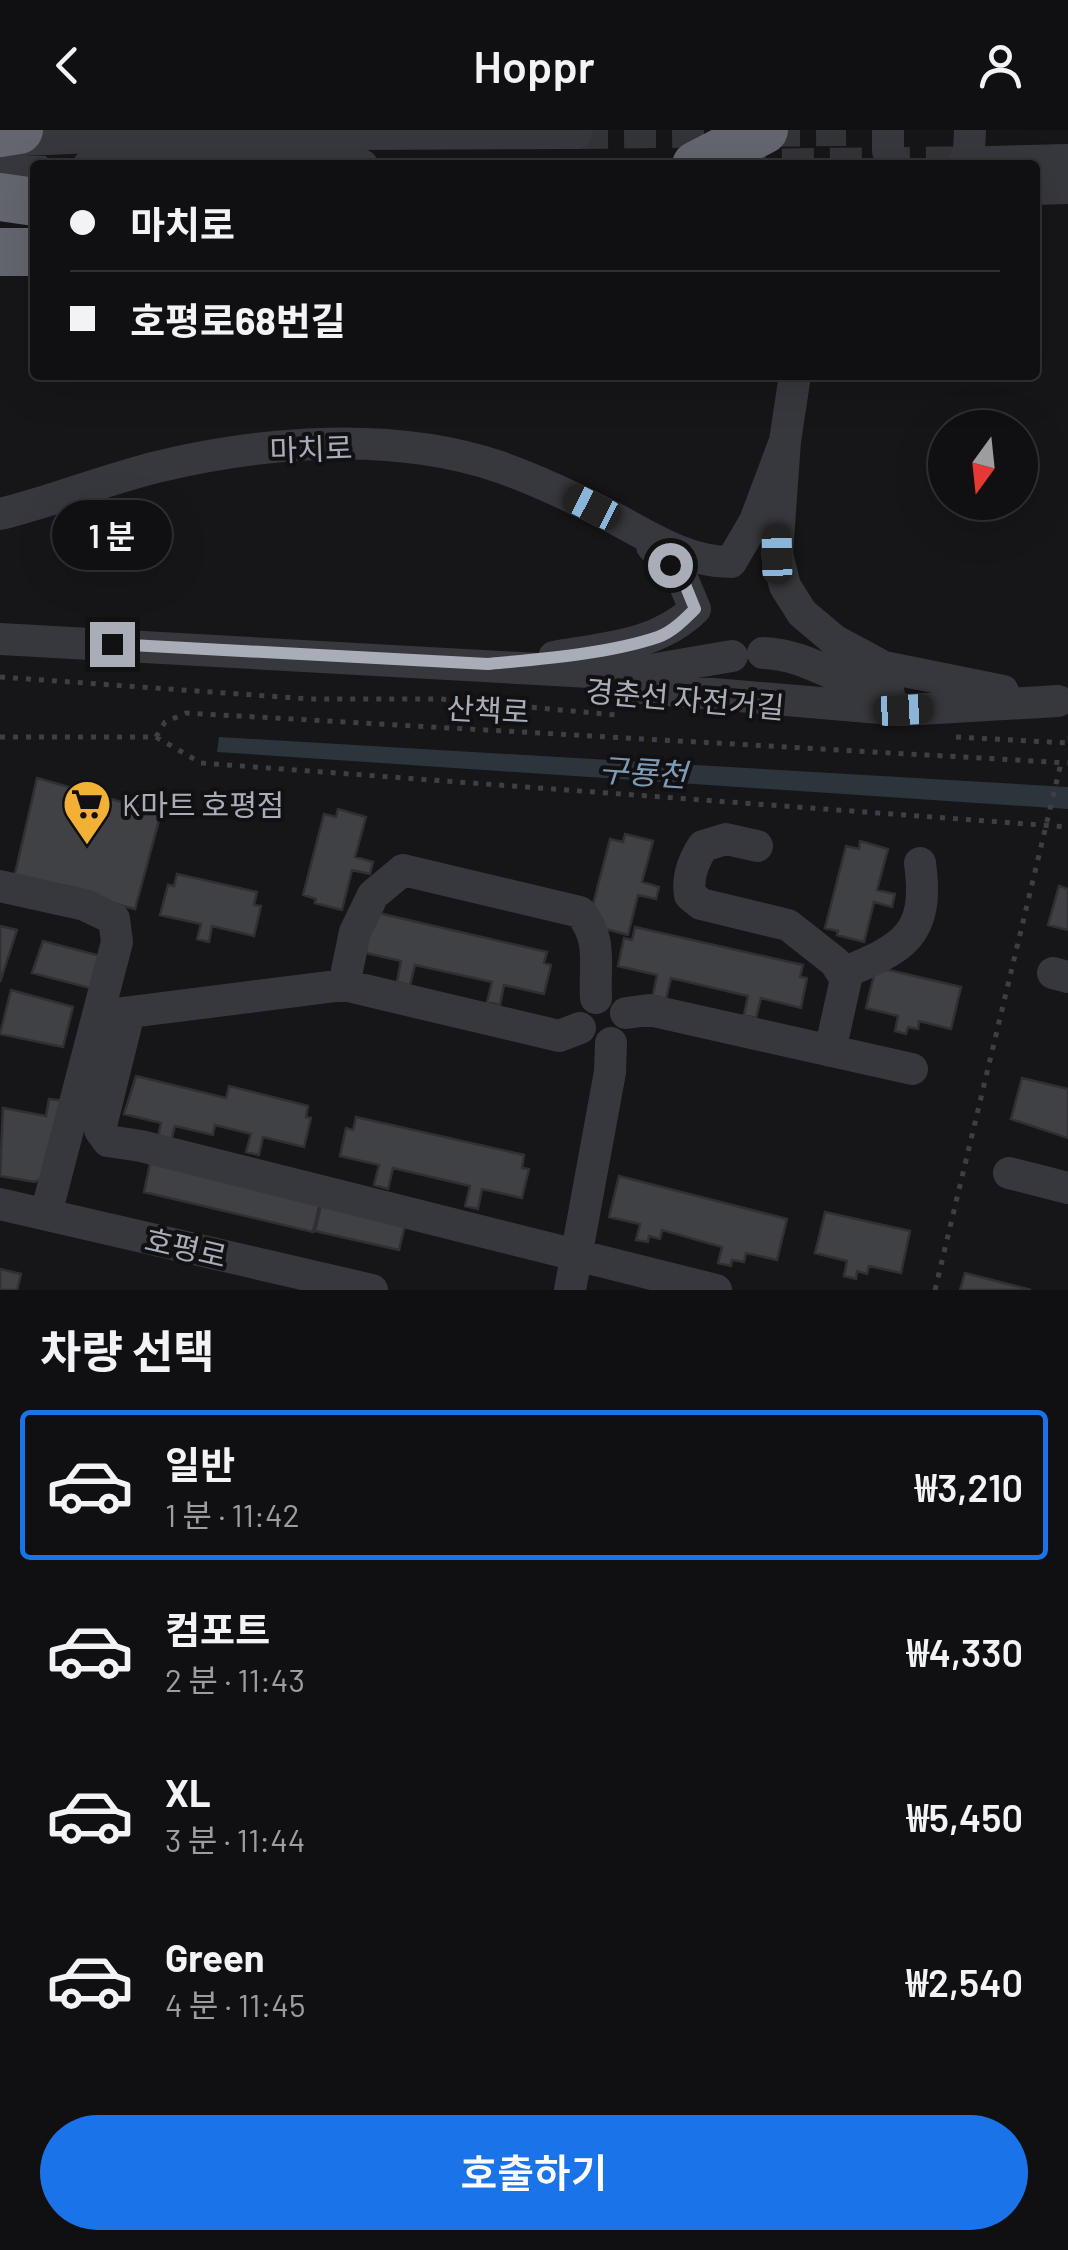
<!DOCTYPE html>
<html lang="ko">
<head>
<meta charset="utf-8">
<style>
	body { margin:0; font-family:Barlow,"Noto Sans KR",sans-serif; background:#19191b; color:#f1f3f6; height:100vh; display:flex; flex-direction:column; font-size:38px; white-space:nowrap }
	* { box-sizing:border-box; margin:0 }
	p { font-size:32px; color:#9c9d9f }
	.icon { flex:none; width:55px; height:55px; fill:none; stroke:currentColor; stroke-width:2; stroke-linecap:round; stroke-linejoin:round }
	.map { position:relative; height:1160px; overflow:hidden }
	.details { display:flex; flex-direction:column; background:#101012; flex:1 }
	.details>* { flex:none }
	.top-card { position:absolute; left:30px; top:30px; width:1010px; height:220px; border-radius:10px; box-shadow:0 10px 40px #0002,0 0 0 2px #303032; display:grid; align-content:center; height:220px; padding:0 40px; background:#101012 }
	.needle { width:65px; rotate:195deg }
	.fabs { position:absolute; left:928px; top:280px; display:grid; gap:20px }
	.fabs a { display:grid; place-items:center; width:110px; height:110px; border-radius:50%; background:#101012; box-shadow:0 10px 40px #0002,0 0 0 2px #303032; font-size:50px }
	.end { position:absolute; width:45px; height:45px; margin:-22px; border:12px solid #a8adb8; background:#111; box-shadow:0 0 0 5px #111 }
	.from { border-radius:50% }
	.bubble { position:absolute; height:70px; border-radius:35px; background:#101012; box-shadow:0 10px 40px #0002,0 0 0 2px #303032; font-size:32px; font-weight:600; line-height:70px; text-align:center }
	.car { position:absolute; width:30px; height:60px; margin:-30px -15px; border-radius:12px; box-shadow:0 0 8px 2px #0007; background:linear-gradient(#222 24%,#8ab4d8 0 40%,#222 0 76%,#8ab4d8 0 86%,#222 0) }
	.top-card b { display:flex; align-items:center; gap:35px; height:95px; font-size:38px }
	.top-card b+b { border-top:2px solid #303032 }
	.top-card i { width:25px; height:25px; background:#f1f3f6 }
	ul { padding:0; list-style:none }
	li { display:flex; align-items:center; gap:30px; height:150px; margin:0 20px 15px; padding:0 20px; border:5px solid transparent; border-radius:10px }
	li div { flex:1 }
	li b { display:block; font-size:38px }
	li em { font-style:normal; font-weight:600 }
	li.active { border-color:#1a73e8 }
	li>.icon { width:90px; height:90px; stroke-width:1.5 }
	h2 { padding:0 40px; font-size:45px; line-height:120px }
	.action { display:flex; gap:20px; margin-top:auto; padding:20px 40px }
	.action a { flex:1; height:115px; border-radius:60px; background:#1a73e8; color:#fff; font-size:40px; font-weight:600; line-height:115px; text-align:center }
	header { display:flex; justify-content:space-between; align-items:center; height:130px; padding:0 40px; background:#101012; font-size:45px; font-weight:600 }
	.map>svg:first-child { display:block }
	.water { fill:#2c353c }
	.building { fill:#404145; stroke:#303034; stroke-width:2.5 }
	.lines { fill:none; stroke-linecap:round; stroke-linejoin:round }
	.minor-tunnel { stroke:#333438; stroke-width:32; stroke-dasharray:32 16; stroke-linecap:butt }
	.path { stroke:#3d3f44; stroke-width:5; stroke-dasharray:5 8; stroke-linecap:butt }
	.minor { stroke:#37383d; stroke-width:32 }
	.highway { stroke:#63666e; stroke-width:48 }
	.route { stroke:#a8adb8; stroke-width:12 }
	.labels { text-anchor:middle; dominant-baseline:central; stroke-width:8; stroke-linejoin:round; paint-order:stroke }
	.street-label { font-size:30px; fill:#a8adb8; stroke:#111113 }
	.poi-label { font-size:30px; fill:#a8adb8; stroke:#111113; text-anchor:start }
	.water-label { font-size:32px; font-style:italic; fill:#7f9bb3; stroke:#111113 }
</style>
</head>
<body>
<header><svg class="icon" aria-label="back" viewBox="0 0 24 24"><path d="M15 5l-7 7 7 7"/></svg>Hoppr<svg class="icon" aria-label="person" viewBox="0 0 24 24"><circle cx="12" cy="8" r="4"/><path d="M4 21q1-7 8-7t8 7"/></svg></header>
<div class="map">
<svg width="1068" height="1160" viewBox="0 0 1068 1160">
	<rect width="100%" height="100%" fill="#161618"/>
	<path class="water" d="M219 607 1068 657V679L217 622Z"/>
	<path class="building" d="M37 648 161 683 135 779 14 748Z
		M338 679 366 687 355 727 373 732 370 744 352 740 342 780 315 773 316 769 303 765 324 684 336 687Z
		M625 704 653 711 642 752 659 757 656 769 638 765 628 805 602 798 589 790 610 709 623 712Z
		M860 711 888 719 877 760 895 764 892 777 874 772 864 812 837 805 838 801 825 798 846 716 859 719Z
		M177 744 257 762 254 775 261 776 254 806 212 796 209 812 197 809 201 794 160 785 168 755 174 756Z
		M1059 756 1068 759V800L1048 795Z
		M378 783 547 822 544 833 551 835 544 864 504 855 500 875 487 872 492 852 415 835 410 855 397 852 401 831 362 822Z
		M0 796 17 800 0 852Z
		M635 797 803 835 800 847 807 848 801 878 761 868 756 888 744 885 748 866 671 848 666 869 653 865 657 845 618 836 624 808 632 810Z
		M43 811 101 826 90 858 32 843Z
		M876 837 961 857 951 899 919 891 918 899 908 897 906 904 895 901 898 886 866 878Z
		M11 860 73 877 63 917 0 904Z
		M136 946 226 968 229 956 308 976 306 987 311 988 304 1017 263 1007 259 1025 246 1022 251 1004 215 995 213 1005 175 996 170 1015 157 1012 161 993 124 984Z
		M1022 948 1068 959V1008L1011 989Z
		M49 969 65 971 50 1043 35 1052 0 1046 3 978 46 986Z
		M356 987 524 1025 522 1038 529 1039 522 1068 482 1059 478 1079 465 1076 470 1056 393 1038 388 1059 374 1055 379 1035 340 1026 346 998 353 1000Z
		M151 1029 321 1068 313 1102 144 1062Z
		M619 1046 787 1089 777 1130 746 1123 744 1132 732 1130 731 1136 718 1133 722 1117 662 1100 660 1109 649 1106 648 1112 636 1110 640 1094 609 1087Z
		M322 1071 406 1091 399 1120 315 1101Z
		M825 1082 910 1101 901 1143 869 1136 867 1144 857 1141 856 1149 844 1146 847 1131 815 1123Z
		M0 1139 21 1144 17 1160H0Z
		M965 1143 1031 1160H960Z"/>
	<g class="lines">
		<path class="minor-tunnel" d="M576 3 846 0
			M734 35 989 32"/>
		<path class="path" d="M0 547 310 569H440L616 585
			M0 607H156L201 633 1068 697
			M156 607 165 592 186 583 1068 633
			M956 607 1068 613
			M935 1160 1061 633"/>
		<path class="minor" d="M888 0V21L895 35
			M0 11 141 5 576 3
			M991 32 1068 30
			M89 35H362
			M963 35 969 22 970 0
			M0 39 35 38
			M1035 59 1068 58
			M795 245 785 311 777 424 785 456 802 483 834 510 884 537 1003 561
			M0 384C54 371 106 349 161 336 268 311 394 301 500 337 539 351 575 368 612 387 650 407 687 432 731 432L755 391 785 311
			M0 509 627 544 732 526
			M763 523C809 524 843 555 889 564
			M554 527C604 518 657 516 695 479L684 453 652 416
			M620 556 903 580 1058 571
			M757 716 726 709 703 716C694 730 687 748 690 765L701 774 788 795 835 832 846 849 830 921
			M0 756 85 775 114 789 117 812 46 1084
			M843 843C903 818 930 806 920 733
			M1053 843 1068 847
			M344 855 355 802 373 765 403 740 580 782C603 809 594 835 596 868
			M129 883 100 1000 108 1011 141 1016 716 1160
			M626 883 649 880 912 939
			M99 886 344 855 559 906 580 898
			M1009 1043 1068 1058
			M0 1074 372 1160
			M570 1160 610 942 611 913"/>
		<path class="highway" d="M0 3 19 0
			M696 35 764 0
			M0 67 35 72
			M0 122H35"/>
	</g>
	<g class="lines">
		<path class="route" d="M112 514 488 534C540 529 608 524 658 507 672 502 684 490 695 479L684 452 670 435"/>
	</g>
	<defs>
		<g id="supermarket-pin" transform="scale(2.5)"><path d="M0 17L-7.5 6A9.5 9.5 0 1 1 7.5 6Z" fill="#f2b134" stroke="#111113"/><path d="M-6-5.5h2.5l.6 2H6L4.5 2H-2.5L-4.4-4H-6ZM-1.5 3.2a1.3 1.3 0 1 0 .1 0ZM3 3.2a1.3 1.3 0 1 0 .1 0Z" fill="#111"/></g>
	</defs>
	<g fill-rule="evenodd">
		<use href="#supermarket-pin" x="87" y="674"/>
	</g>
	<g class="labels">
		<g class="street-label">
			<text transform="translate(311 318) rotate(-2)">마치로</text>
			<text transform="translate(685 568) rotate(5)">경춘선 자전거길</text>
			<text transform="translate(488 579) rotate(3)">산책로</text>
			<text transform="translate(186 1117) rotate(13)">호평로</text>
		</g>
		<g class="poi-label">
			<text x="122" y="674">K마트 호평점</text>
		</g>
		<g class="water-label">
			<text transform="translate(643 641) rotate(4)">구룡천</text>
		</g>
	</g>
</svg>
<div class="fabs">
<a><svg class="needle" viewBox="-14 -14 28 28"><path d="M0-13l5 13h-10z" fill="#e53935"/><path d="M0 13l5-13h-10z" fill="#9c9d9f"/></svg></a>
</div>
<i class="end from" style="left:670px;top:435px"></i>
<i class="end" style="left:112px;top:514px"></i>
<div class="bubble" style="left:52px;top:370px;width:120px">1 분</div>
<i class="car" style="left:592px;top:377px;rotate:297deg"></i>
<i class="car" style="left:777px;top:424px;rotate:359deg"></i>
<i class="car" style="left:903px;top:580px;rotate:87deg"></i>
<div class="top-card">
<b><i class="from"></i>마치로</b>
<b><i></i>호평로68번길</b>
</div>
</div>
<section class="details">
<h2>차량 선택</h2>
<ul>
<li class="active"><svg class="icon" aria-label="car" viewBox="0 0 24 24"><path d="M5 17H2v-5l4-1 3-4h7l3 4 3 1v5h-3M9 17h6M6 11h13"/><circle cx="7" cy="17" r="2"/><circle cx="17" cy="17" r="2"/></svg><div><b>일반</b><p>1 분 · 11:42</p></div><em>₩3,210</em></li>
<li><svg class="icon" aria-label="car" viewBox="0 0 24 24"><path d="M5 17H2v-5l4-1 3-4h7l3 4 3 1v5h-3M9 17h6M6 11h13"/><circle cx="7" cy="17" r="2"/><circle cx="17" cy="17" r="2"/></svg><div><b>컴포트</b><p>2 분 · 11:43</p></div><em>₩4,330</em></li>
<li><svg class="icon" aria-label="car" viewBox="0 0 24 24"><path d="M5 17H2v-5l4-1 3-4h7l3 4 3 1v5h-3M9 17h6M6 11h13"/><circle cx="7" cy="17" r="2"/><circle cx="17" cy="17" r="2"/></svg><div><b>XL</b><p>3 분 · 11:44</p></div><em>₩5,450</em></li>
<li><svg class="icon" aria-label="car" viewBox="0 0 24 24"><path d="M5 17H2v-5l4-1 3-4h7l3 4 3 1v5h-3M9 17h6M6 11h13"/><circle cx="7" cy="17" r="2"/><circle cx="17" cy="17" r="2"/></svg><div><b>Green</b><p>4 분 · 11:45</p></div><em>₩2,540</em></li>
</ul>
<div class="action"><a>호출하기</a></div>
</section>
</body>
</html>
